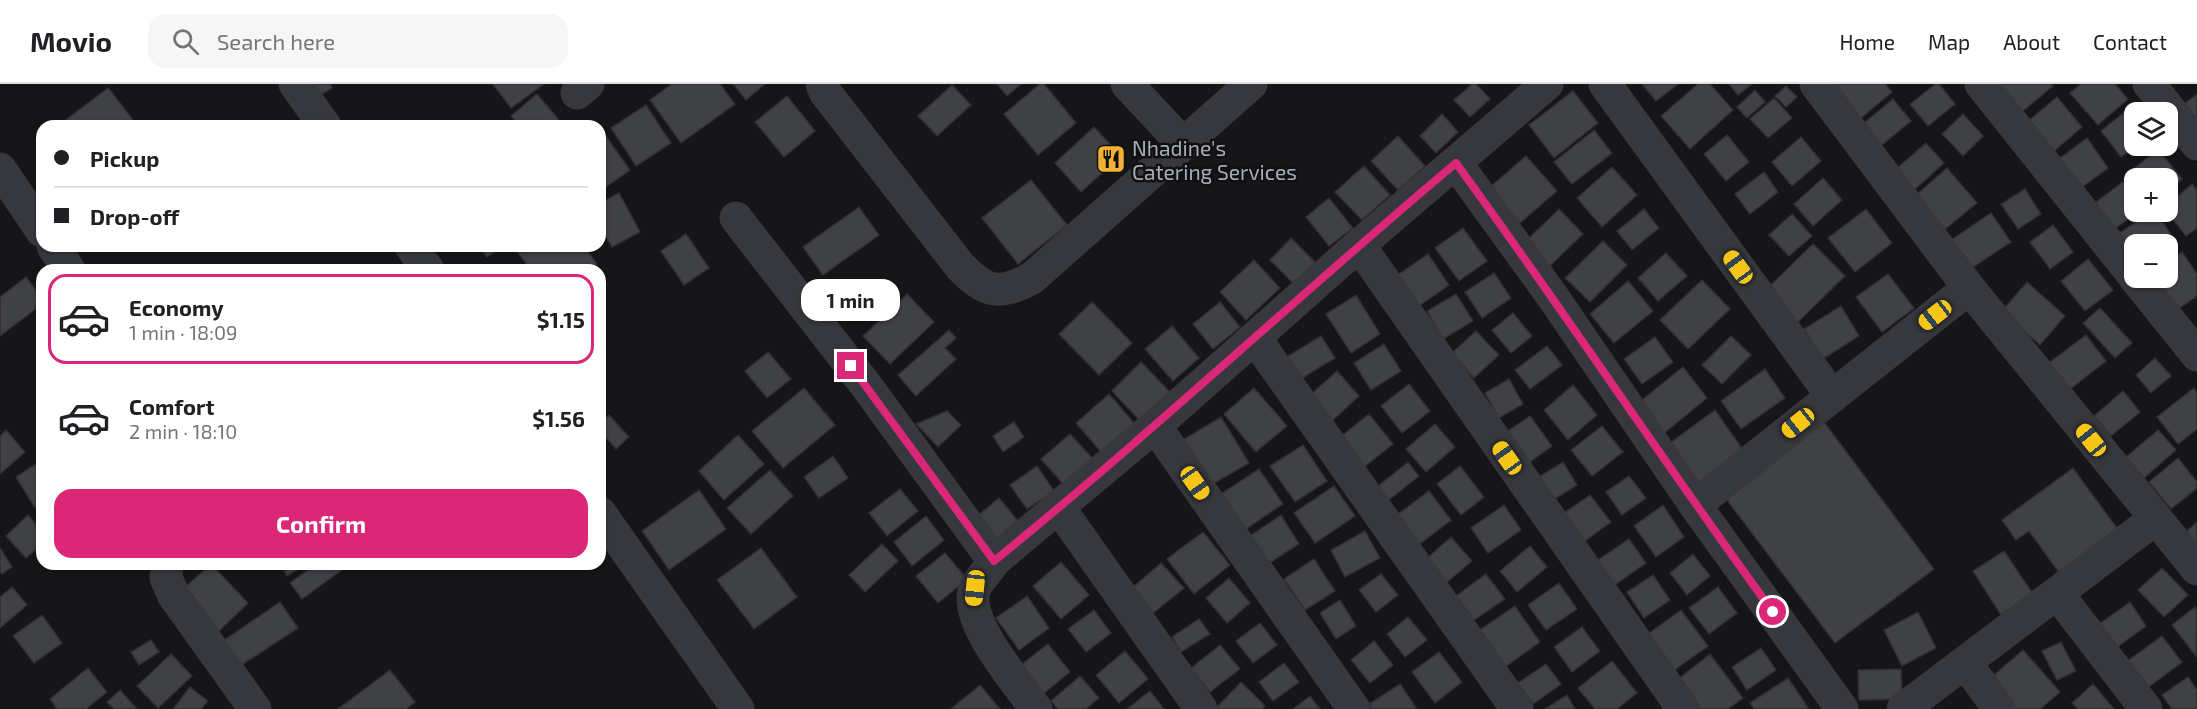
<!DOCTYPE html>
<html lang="en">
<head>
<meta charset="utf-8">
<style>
	body { margin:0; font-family:"Exo 2",sans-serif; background:#f6f6f6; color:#202124; height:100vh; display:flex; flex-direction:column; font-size:22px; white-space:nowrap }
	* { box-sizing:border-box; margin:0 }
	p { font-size:20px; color:#757577 }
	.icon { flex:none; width:33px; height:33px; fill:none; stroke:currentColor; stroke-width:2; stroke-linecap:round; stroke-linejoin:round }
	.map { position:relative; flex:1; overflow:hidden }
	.details { position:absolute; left:36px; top:180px; width:570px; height:306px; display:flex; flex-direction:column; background:#fff; border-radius:18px; box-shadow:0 2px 4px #0004 }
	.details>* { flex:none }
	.hud { position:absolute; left:36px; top:36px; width:570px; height:132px; border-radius:18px; box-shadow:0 2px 4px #0004; display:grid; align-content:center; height:132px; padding:0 18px; background:#fff }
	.controls { position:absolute; left:2124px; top:18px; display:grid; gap:12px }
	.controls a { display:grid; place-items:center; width:54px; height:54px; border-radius:12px; background:#fff; box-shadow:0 2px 4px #0004; font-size:30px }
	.end { position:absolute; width:27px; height:27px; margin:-14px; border:8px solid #db2777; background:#fff; box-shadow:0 0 0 3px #fff }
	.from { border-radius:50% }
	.bubble { position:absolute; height:42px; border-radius:18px; background:#fff; box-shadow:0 2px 4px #0004; font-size:20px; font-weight:700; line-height:42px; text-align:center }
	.car { position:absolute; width:18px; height:36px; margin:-18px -9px; border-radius:8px; box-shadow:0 0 4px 2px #0007; background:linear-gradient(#f5c518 24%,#345 0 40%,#f5c518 0 76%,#345 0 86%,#f5c518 0) }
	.hud b { display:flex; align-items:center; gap:21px; height:57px; font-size:22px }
	.hud b+b { border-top:2px solid #e0e0e0 }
	.hud i { width:15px; height:15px; background:#202124 }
	ul { padding:10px 0 0; list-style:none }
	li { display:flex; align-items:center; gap:18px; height:90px; margin:0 12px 9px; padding:0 6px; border:3px solid transparent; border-radius:18px }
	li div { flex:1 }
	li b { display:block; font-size:22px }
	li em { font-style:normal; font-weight:700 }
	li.selected { border-color:#db2777 }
	li>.icon { width:54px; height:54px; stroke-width:1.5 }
	.primary-button { display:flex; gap:12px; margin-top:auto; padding:12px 18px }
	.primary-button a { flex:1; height:69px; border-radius:18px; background:#db2777; color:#fff; font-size:24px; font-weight:700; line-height:69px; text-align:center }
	header { display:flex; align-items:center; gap:36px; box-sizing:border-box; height:84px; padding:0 30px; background:#fff; border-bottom:2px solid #e0e0e0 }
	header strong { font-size:28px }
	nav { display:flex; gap:33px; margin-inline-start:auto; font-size:21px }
	.search { width:420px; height:54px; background:#f6f6f6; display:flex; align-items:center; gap:15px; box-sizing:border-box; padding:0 21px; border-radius:18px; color:#757577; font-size:22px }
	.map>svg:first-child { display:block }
	.building { fill:#404145; stroke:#303034; stroke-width:1.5 }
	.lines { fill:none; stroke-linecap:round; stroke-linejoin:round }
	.minor { stroke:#37383d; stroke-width:33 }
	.route { stroke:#db2777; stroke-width:8 }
	.labels { text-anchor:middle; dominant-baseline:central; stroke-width:5; stroke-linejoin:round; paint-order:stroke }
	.poi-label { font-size:21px; fill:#a8adb8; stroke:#111113; text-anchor:start }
</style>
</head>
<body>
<header>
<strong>Movio</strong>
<div class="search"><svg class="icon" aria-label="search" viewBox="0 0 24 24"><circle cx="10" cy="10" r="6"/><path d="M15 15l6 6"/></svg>Search here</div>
<nav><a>Home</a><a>Map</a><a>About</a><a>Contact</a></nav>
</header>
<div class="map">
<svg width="2197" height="625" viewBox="0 0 2197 625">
	<rect width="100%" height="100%" fill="#161618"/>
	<path class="building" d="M314 0H330L332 4 320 11Z
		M493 0H544L511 24Z
		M672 0H720L735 20 681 59 650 16Z
		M733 0H765L746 16Z
		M997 0H1021L1007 12Z
		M1040 0H1044L1076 39 1038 71 1004 30Z
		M1472 0H1476L1490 15 1470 33 1454 16Z
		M1642 0H1678L1656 17Z
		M1698 0H1710L1733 26 1690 65 1661 32Z
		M1729 0H1752L1738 11Z
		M1831 0H1885L1892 8 1855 39Z
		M1936 0H1939L1955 20 1928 42 1910 20Z
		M1996 0H2051L2053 2 2012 36Z
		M2081 0H2115L2128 15 2098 41 2070 9Z
		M952 1 971 21 937 52 918 32Z
		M1786 2 1797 13 1786 23 1775 12Z
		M108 4 138 42 59 41Z
		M1755 6 1765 18 1747 34 1737 23Z
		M1573 7 1598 39 1554 74 1529 41Z
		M537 10 564 42H520L511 32Z
		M2197 10V51L2177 26Z
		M787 12 815 47 784 73 755 38Z
		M2057 13 2082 43 2046 74 2020 44Z
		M1774 14 1792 34 1768 54 1750 35Z
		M1893 15 1911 37 1877 65 1859 43Z
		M646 21 671 59 636 82 611 44Z
		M2131 23 2135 28 2134 62H2137L2121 73 2101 47Z
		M1442 30 1458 48 1436 69 1420 52Z
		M1963 30 1983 52 1963 72 1942 50Z
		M1094 43 1121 72 1081 108 1055 79Z
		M1594 46 1612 69 1572 100 1554 78Z
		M603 48 630 86 600 107V50Z
		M1727 51 1749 78 1726 97 1704 70Z
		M1398 52 1425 82 1398 106 1371 77Z
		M1801 53 1821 77 1792 102 1772 78Z
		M2087 54 2108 84 2081 104 2059 75Z
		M1926 59 1944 79 1913 107 1895 86Z
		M2158 65 2182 95 2168 108V94H2137L2131 87Z
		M1526 72 1557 107 1520 139 1489 104Z
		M1364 82 1390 111 1362 136 1335 108Z
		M1612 83 1637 111 1602 143 1577 114Z
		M1947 84 1977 119 1944 146 1915 112Z
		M1764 88 1778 108 1750 130 1735 110Z
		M1823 94 1842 116 1813 142 1794 120Z
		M1031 96 1067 141 1018 180 982 134Z
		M2124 97 2134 110V128H2138L2110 148 2091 122Z
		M2192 100 2197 106V144L2186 152 2167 128 2168 121Z
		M2025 105 2041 130 2018 145 2001 120Z
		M619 109 640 148 612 163 600 142V119Z
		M1329 114 1353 144 1329 162 1306 133Z
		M859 123 879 151 823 191 803 163Z
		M1559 125 1583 150 1550 182 1526 157Z
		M1644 125 1659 144 1632 166 1617 147Z
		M1866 125 1892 159 1855 188 1828 154Z
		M2151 128H2156L2175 157 2168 161 2134 160V174L2118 150Z
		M1991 129 2011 158 1969 186 1950 157Z
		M1792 130 1812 152 1789 172 1769 151Z
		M2053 141 2073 168 2050 185 2030 158Z
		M1463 144 1487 177 1459 197 1435 164Z
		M686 150 709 184 684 201 661 167Z
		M1291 154 1315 178 1294 200 1270 176Z
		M1603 157 1627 181 1590 218 1565 194Z
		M1813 160 1845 192 1798 238 1766 206Z
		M479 162H502L487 173Z
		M513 162H584L597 180 588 186H531Z
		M2182 168 2197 190V212L2172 229 2148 194H2168V178Z
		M1666 169 1687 192 1658 217 1638 194Z
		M1428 170 1449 201 1413 226 1392 195Z
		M2088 175 2113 206 2085 227 2061 197Z
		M1254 176 1280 204 1246 236 1220 208Z
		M1494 189 1511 214 1482 234 1465 208Z
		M1888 190 1914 224 1882 248 1856 213Z
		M26 193 42 214V220L0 252V213Z
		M1702 196 1730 225 1688 265 1660 236Z
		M1628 197 1653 227 1614 259 1590 230Z
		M2027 198 2065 232 2040 261 2002 227Z
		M907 210 934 238 890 280 863 252Z
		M1456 210 1473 237 1443 255 1427 227Z
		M1356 211 1380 250 1351 269 1326 230Z
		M1092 218 1132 259 1099 291 1059 250Z
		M1220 218 1240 243 1213 265 1193 240Z
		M1841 222 1859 252 1823 275 1804 245Z
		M2100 224 2132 259 2115 274 2083 239Z
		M1513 229 1532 252 1511 269 1492 246Z
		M1172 242 1199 274 1173 297 1145 265Z
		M949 246 956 254 945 264 956 275 916 312 898 291Z
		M1476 247 1499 271 1474 294 1452 269Z
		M2086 251 2106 277 2069 306 2049 279Z
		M1321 252 1335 274 1299 296 1285 274Z
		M1731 252 1751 271 1722 300 1702 281Z
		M1655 253 1673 278 1642 300 1624 275Z
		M1384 260 1401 287 1371 306 1354 279Z
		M1547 262 1562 281 1530 305 1515 286Z
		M768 268 791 295 767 314 745 287Z
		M2155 274 2171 292 2151 309 2136 291Z
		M1141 278 1171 309 1141 338 1112 307Z
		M1683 283 1707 314 1663 350 1638 319Z
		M1765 285 1785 314 1741 345 1721 317Z
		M1337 287 1359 312 1331 338 1308 313Z
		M1509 295 1523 320 1499 334 1485 309Z
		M1409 300 1430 327 1402 349 1381 322Z
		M1573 301 1597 331 1568 356 1544 326Z
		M804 304 835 341 783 384 752 347Z
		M1254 304 1287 342 1256 368 1224 330Z
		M2194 304 2197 309V345L2178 360 2157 333Z
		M2123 307 2140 328 2111 352 2094 332Z
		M1109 310 1135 340 1102 369 1076 339Z
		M1715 326 1743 366 1691 404 1662 365Z
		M947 327 961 341 938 363 916 340Z
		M1369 330 1393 360 1363 384 1339 354Z
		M609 331 629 353 616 365 600 347V339Z
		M1530 332 1552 362 1530 378 1508 347Z
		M1221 333 1249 379 1209 402 1181 357Z
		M1014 338 1024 353 1003 368 993 352Z
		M1824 338 1934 485 1835 559 1724 412Z
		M1435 340 1455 363 1426 388 1406 365Z
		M1602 342 1623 368 1592 392 1571 366Z
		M6 346 25 368 0 390V352Z
		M2158 346 2176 366 2144 394 2126 373Z
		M1070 350 1093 375 1064 401 1041 375Z
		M738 351 764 380 724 416 699 387Z
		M1303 361 1327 397 1295 418 1270 382Z
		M833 372 848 394 819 414 804 393Z
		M2178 374 2197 398V404L2171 425 2149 398Z
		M42 376V420L35 424 16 393Z
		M1408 378 1419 392 1389 416 1378 402Z
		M1563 378 1577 401 1553 416 1539 393Z
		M1037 382 1054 407 1027 425 1010 401Z
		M1460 382 1484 413 1461 431 1437 400Z
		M2073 384 2122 451 2063 494 2029 447 2016 456 2002 436Z
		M1259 385 1283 420 1240 449 1216 413Z
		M770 386 793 412 751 450 727 424Z
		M1629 392 1646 414 1622 431 1606 408Z
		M1334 402 1355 432 1315 459 1294 429Z
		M900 405 918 427 887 452 869 429Z
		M699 406 726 445 669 486 642 447Z
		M1429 407 1451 436 1412 466 1390 436Z
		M1590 411 1611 438 1582 459 1561 431Z
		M999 414 1019 438 996 458 975 434Z
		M1504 421 1521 446 1488 469 1471 444Z
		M1663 421 1684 453 1656 473 1634 442Z
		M28 431 42 447V460L26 474 6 452Z
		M1281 431 1299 460 1268 480 1250 452Z
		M926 432 944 456 912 482 894 458Z
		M2197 438V467L2182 451Z
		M1365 447 1380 474 1345 493 1331 466Z
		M1203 448 1230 481 1194 510 1167 475Z
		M1451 453 1472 477 1445 500 1424 477Z
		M1629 455 1646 479 1606 507 1589 482Z
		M882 460 898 477 865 508 849 491Z
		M1530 462 1547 483 1517 508 1500 487Z
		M0 464 12 483 2 490 0 487Z
		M761 464 797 513 754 545 717 496Z
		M2004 467 2033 510 2001 531 1973 487Z
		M945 469 967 495 938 519 916 492Z
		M1693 470 1710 492 1687 511 1670 489Z
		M1314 475 1335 507 1305 526 1284 495Z
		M1061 478 1089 511 1061 535 1033 502Z
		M1161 479 1184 504 1152 530 1131 505Z
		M211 480 248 519 217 549 180 508Z
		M280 480H307L287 492Z
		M316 480H350L302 515 290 499Z
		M2162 484 2188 511 2164 533 2138 506Z
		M1381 490 1398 511 1376 528 1359 506Z
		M1486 490 1505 515 1474 536 1456 512Z
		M1653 491 1670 516 1644 534 1627 508Z
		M1229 494 1250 519 1227 539 1206 514Z
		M1559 499 1577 525 1546 546 1528 521Z
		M12 503 27 521 0 544V513Z
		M1718 503 1737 529 1709 550 1689 524Z
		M1027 512 1049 544 1019 566 996 534Z
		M1340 516 1356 542 1336 555 1320 529Z
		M280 518 298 544 240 582 223 557Z
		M2130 518 2146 542 2112 567 2095 543Z
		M1515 522 1540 558 1502 585 1477 548Z
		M2195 523 2197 526 2196 572 2172 541Z
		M1094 526 1111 549 1086 568 1068 545Z
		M1681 526 1708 562 1663 594 1637 558Z
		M1918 528 1936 564 1902 582 1884 546Z
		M42 531 62 559 34 579 13 552Z
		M1408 533 1427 556 1405 573 1387 550Z
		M1199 535 1210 550 1181 568 1172 553Z
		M1260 539 1277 561 1253 579 1236 557Z
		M1582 543 1600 567 1572 588 1554 563Z
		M2162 552 2182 578 2142 608 2122 581Z
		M151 556 159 568 139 581 131 568Z
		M1374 557 1393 581 1370 599 1351 576Z
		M2061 558 2076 587 2057 596 2042 567Z
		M1048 560 1070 588 1043 610 1021 581Z
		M1220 561 1240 585 1210 608 1191 584Z
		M1761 564 1776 586 1747 606 1732 583Z
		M2023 566 2060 608 2040 625H2011L1987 597Z
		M1125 567 1148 595 1119 619 1096 591Z
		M1439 568 1462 598 1435 619 1412 588Z
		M171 570 192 592 158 624 137 602Z
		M1710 570 1743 614 1728 625H1697L1676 597Z
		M1612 577 1637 609 1617 625H1595L1578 604Z
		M1284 579 1299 598 1273 617 1259 598Z
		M1546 580 1561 600 1533 620 1518 599Z
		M88 584 107 608 86 625H57L50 615Z
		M1901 585 1902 615 1859 616 1858 586Z
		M390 586 415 618 406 625H338Z
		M1080 592 1099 614 1086 625H1058L1051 617Z
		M2188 593 2197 606V625H2172L2162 611Z
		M1788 594 1809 625H1754L1750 619Z
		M1241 598 1265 622 1262 625H1215Z
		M1400 600 1417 625H1372L1369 620Z
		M2093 600 2114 625H2078L2072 619Z
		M980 601 1000 625H951Z
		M190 603 208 617 201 625H173Z
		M120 606 137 625H114L107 618Z
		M1150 607 1164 625H1127Z
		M1567 611 1575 625H1545Z
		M1310 612 1320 625H1293Z"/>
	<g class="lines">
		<path class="minor" d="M295 0 325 42
			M822 0 825 8 960 182C986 209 999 212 1032 194L1251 0
			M1127 0 1183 60
			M1605 0 1832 312
			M1816 0 1969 204 2197 485
			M1981 0 2134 192
			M2149 0 2197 60
			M577 9 588 0
			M1456 79 1555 216 1695 421 1842 625
			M0 85 42 147
			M736 134 865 300 994 477
			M1359 161 1683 625
			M53 162 69 186
			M411 162 428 186
			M2135 194 2197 271
			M1255 254 1517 625
			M1155 342 1354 625
			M1695 421 1969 204
			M1060 425 1201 625
			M600 429 738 625
			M167 480 166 494 174 512 255 625
			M2057 509 2146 625
			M1965 578 1999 625
			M1036 625C1018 599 962 536 975 504 979 495 989 486 994 477L1155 342 1359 161 1547 0
			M1903 625 2155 435"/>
	</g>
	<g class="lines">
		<path class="route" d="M851 282 994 477C1152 349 1300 210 1456 79 1564 227 1665 380 1773 528"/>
	</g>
	<defs>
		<g id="restaurant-square" transform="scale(1.5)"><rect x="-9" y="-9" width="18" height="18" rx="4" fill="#f2b134" stroke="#111113"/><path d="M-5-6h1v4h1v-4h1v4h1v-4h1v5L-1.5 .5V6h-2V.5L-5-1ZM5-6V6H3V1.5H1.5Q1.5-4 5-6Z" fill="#111"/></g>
	</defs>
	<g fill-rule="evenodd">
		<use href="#restaurant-square" x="1111" y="75"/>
	</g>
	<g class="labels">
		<g class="poi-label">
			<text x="1132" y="63">Nhadine's<tspan x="1132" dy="24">Catering Services</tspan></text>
		</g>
	</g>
</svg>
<div class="controls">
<a><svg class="icon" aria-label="layers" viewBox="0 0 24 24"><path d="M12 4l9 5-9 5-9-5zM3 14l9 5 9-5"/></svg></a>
<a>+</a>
<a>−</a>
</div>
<i class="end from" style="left:1773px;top:528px"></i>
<i class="end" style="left:851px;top:282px"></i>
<div class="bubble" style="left:801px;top:195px;width:99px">1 min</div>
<i class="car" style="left:1738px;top:183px;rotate:324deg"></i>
<i class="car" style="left:1935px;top:231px;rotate:232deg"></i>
<i class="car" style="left:1798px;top:339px;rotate:231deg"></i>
<i class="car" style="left:2091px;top:356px;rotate:321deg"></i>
<i class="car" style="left:1507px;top:374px;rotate:325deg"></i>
<i class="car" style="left:1195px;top:399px;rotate:145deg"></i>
<i class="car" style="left:975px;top:504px;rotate:186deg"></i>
<div class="hud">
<b><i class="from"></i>Pickup</b>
<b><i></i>Drop-off</b>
</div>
<section class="details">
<ul>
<li class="selected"><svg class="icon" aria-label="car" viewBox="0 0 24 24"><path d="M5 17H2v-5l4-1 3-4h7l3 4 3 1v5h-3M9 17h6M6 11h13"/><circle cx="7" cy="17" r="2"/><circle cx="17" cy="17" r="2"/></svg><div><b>Economy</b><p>1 min · 18:09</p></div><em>$1.15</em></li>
<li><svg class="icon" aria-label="car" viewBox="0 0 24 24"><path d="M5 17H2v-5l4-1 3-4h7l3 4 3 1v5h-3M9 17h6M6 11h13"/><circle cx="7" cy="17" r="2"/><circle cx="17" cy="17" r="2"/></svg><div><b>Comfort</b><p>2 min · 18:10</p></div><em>$1.56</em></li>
</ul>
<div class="primary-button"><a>Confirm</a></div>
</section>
</div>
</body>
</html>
